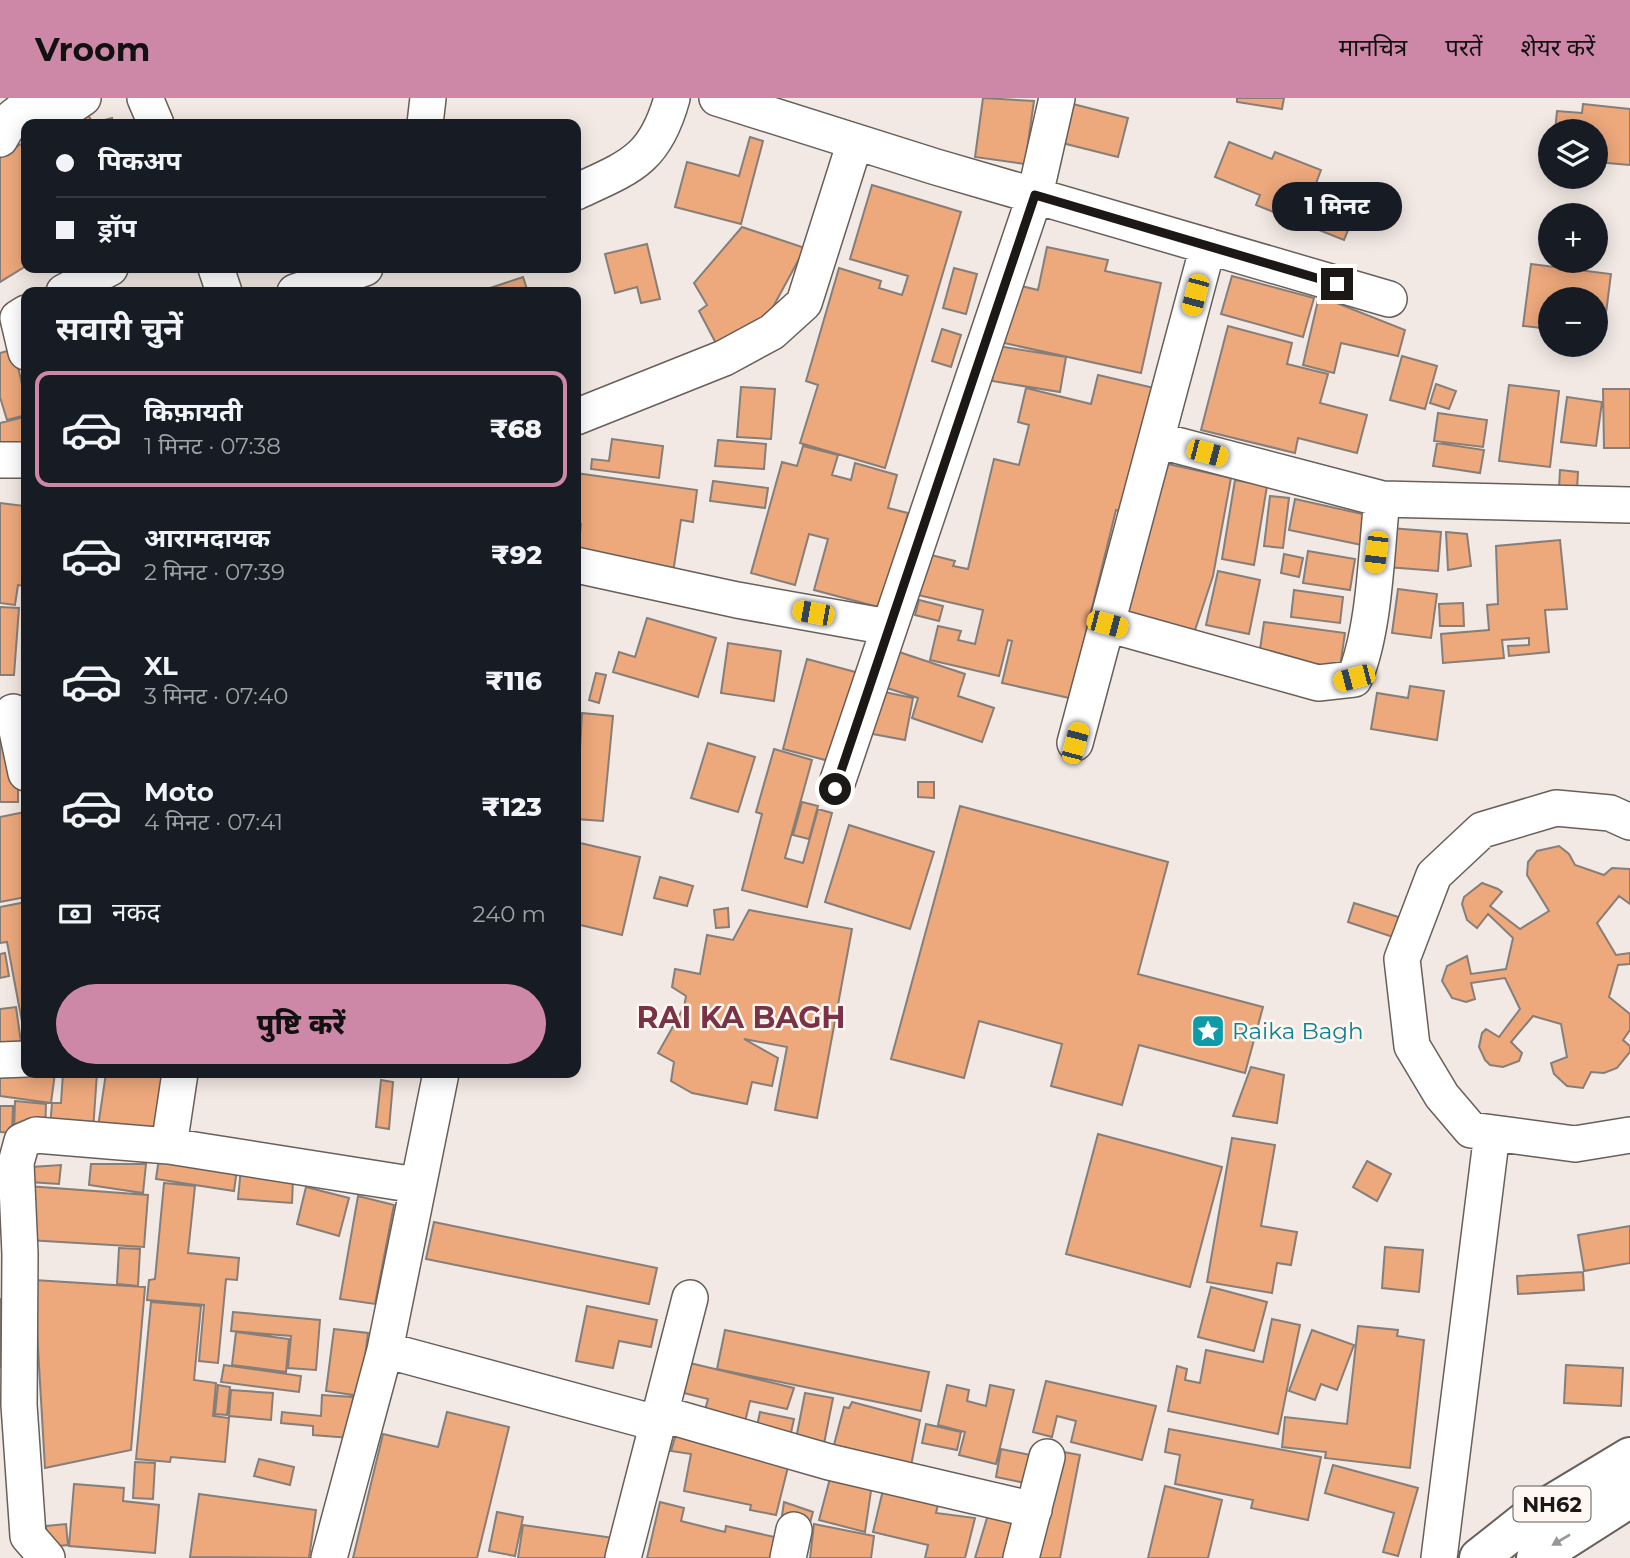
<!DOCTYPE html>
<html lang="hi">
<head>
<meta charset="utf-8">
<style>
	body { margin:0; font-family:Montserrat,"Noto Sans Devanagari",sans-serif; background:#242831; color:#f1f3f6; height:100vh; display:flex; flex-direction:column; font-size:26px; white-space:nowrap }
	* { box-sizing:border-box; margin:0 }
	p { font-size:23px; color:#9ea1a6 }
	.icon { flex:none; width:38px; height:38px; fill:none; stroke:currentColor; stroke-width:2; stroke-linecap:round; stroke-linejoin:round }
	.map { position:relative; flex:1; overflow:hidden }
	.details { position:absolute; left:21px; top:189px; width:560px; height:791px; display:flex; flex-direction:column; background:#171b24; border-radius:14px; box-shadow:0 4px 18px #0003 }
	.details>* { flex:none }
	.hud { position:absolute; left:21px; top:21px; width:560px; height:154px; border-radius:14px; box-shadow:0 4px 18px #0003; display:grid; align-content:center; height:154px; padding:0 35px; background:#171b24 }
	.buttons { position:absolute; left:1538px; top:21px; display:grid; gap:14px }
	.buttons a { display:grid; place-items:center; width:70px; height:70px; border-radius:50%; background:#171b24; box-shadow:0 4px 18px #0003; font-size:35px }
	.end { position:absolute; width:32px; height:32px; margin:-16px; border:9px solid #1b1816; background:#fff; box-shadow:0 0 0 4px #fff }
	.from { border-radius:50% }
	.bubble { position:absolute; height:49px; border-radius:24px; background:#171b24; box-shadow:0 4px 18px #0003; font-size:23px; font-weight:800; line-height:49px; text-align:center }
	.car { position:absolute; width:21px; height:42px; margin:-21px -10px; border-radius:9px; box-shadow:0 0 5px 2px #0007; background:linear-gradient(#f5c518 24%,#345 0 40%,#f5c518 0 76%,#345 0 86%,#f5c518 0) }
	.hud b { display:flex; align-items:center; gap:24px; height:66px; font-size:26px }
	.hud b+b { border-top:2px solid #363941 }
	.hud i { width:18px; height:18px; background:#f1f3f6 }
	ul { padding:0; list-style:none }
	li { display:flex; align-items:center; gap:21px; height:116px; margin:0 14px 10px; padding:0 21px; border:4px solid transparent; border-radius:14px }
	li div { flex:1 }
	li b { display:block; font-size:26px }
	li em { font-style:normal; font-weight:800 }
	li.current { border-color:#cd88a8 }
	li>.icon { width:63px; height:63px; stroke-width:1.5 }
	h2 { padding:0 35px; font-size:32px; line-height:84px }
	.pay { display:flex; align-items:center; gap:18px; height:77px; padding:0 35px; font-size:26px }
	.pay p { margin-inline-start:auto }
	.cta { display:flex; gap:14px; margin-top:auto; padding:14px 35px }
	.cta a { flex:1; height:80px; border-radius:42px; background:#cd88a8; color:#111; font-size:28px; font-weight:800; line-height:80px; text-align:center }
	header { display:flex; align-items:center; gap:42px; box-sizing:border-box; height:98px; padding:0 35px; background:#cd88a8; color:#111 }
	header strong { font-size:33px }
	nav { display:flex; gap:38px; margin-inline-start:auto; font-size:24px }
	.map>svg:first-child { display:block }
	.building { fill:#eda87c; stroke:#867e79; stroke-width:2 }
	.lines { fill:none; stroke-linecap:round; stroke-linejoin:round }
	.minor-casing { stroke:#675f5a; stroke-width:38 }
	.highway-casing { stroke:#675f5a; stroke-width:42 }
	.minor { stroke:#fff; stroke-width:35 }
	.highway { stroke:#fff; stroke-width:38 }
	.oneway { fill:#989796 }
	.route { stroke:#1b1816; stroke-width:9 }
	.labels { text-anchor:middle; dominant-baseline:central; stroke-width:5; stroke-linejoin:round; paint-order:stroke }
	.shield { fill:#fef7f2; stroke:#5f5b58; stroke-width:2 }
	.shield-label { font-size:21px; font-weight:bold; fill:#1b1816 }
	.culture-label { font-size:23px; fill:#0d838f; stroke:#fef7f2; text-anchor:start }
	.district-label { font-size:30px; font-weight:bold; fill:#793246; stroke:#fef7f2 }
</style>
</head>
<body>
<header>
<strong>Vroom</strong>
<nav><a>मानचित्र</a><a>परतें</a><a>शेयर करें</a></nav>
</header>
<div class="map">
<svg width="1630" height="1460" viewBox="0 0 1630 1460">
	<rect width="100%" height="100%" fill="#f2e9e4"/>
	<path class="building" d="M983 0 1034 3 1025 66 975 59Z
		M1237 0H1284L1282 11 1237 4Z
		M1069 5 1128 20 1118 59 1058 44Z
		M1583 6 1630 11V67L1596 64V33H1555L1557 13 1582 15Z
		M83 9 93 25 112 20 113 26H54Z
		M750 39 763 43 741 126 675 109 687 64 739 78Z
		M26 43V168L0 184V59Z
		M1229 44 1272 61 1275 54 1321 72 1315 88 1345 100 1337 119 1351 125 1344 142 1256 107 1260 97 1215 79Z
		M872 87 961 114 885 370 800 345 818 287 806 283 839 170 881 183 879 190 902 197 908 178 850 161Z
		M742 129 805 150 767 220 720 253 699 213 707 207 694 185Z
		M647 146 660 201 641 205 637 189 615 195 605 156Z
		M1047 149 1108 162 1105 173 1161 185 1141 275 1004 245 1017 187 1038 192Z
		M1531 166 1611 176 1603 238 1596 237V201H1550V231L1523 228Z
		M954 170 977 176 966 216 943 210Z
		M1232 178 1314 200 1303 239 1221 216Z
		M523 179 528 194H478Z
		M1319 198 1405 232 1398 258 1341 245 1334 275 1303 267Z
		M1228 228 1292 245 1287 266 1328 276 1320 305 1367 317 1357 355 1298 340 1295 355 1201 332Z
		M942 231 961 237 951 269 932 263Z
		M998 248 1066 259 1060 294 992 283Z
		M14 251 26 304V317L7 322 0 299V255Z
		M1402 258 1437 268 1425 311 1390 302Z
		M1098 277 1154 290 1124 414 1116 412 1075 579 1078 602 1002 585 1012 543 1008 542 999 578 930 562 938 528 961 533 958 542 975 546 983 512 918 497 927 456 955 463 953 468 968 471 994 361 1019 367 1029 327 1018 324 1026 290 1091 306Z
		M1436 286 1456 293 1449 311 1430 305Z
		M1509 287 1559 293 1550 369 1499 363Z
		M741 289 775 291 771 341 737 339Z
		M1603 291H1630V350H1604Z
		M1567 299 1602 304 1596 348 1561 344Z
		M1438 315 1487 322 1483 349 1434 343Z
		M24 319 26 343 0 350V325Z
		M612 341 663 348 659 380 591 371 592 361 609 363Z
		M718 342 766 346 764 371 715 368Z
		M1437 345 1484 352 1480 375 1433 368Z
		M803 348 838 357 832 377 851 382 855 365 897 377 888 410 908 415 882 510 814 492 828 441 809 436 795 487 751 475 782 364 797 368Z
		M1168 366 1231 380 1213 478 1192 541 1120 525Z
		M1560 372 1578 374 1577 392 1559 390Z
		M576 375 697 392 693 424 681 422 673 475 577 462 581 426H576Z
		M1235 382 1267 388 1254 467 1222 461Z
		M713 383 768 390 765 410 710 403Z
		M26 391V488L18 487 15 507 0 505V405L24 408Z
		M1270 398 1289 400 1283 450 1264 448Z
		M1295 401 1367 417 1362 447 1289 432Z
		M1390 430 1441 434 1438 473 1387 469Z
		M1446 434 1467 436 1471 468 1448 472Z
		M1560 442 1567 511 1545 512 1549 554 1509 558 1508 548 1529 547V540L1502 542 1504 560 1443 565 1441 536 1489 532 1487 507 1498 506 1496 448Z
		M1308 453 1355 461 1350 492 1303 485Z
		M1284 456 1303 460 1299 479 1281 475Z
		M1218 473 1260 482 1249 536 1206 527Z
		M1398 491 1437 496 1431 540 1392 535Z
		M1294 492 1343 499 1340 525 1291 519Z
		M919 502 943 508 939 523 915 517Z
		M1463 505 1464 528H1440L1439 506Z
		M0 509 19 510 14 577H0Z
		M647 520 716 540 698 599 613 574 619 554 635 559Z
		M1264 524 1345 535 1339 576 1258 565Z
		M728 545 781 553 774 603 721 595Z
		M896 553 965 576 958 598 994 610 982 644 912 620 918 600 884 589Z
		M807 561 859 575 829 663 783 651Z
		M596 575 606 577 599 605 589 602Z
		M1410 588 1444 593 1437 642 1371 631 1377 595 1408 600Z
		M875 592 913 600 905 642 867 635Z
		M582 615 613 618 603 723 576 721Z
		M0 626 18 667V704H0Z
		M708 645 755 659 738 714 691 700Z
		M774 651 812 662 785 760 803 765 818 711 832 715 807 809 742 792 762 716 756 714Z
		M918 684H934V700L918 699Z
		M802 704 818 708 809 741 793 737Z
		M960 708 1168 764 1138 876 1263 909 1245 975 1139 947 1122 1007 1051 988 1062 946 979 923 964 980 891 961Z
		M25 714 26 799 0 804V719Z
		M849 727 934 754 910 831 825 804Z
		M576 744 640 759 622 837 576 826Z
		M1559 748 1569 756 1575 767 1604 777 1612 770 1630 771V806L1619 798 1597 825 1616 857 1630 855V866L1618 867 1609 899 1630 916V932L1623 942 1630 948V954L1617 970 1604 975 1591 974 1583 990 1567 988 1554 976 1551 965 1567 959 1561 926 1533 918 1511 944 1522 955 1519 963 1503 969 1490 967 1485 962 1479 949 1482 935 1486 931 1499 939 1520 911 1505 880 1471 885 1475 901 1466 904 1452 900 1442 883 1447 868 1467 858 1471 876 1506 871 1513 840 1488 816 1477 830 1467 822 1462 806 1464 799 1482 785 1498 791 1502 794 1490 808 1520 831 1549 813 1527 777 1528 764 1537 753Z
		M660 779 693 788 687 808 654 800Z
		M26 804V945L7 844 0 845V809Z
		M1354 805 1411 823 1405 843 1348 824Z
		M728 810 729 829 716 830 714 812Z
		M749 812 852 831 817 1020 775 1012 787 949 744 941 778 960 772 988 752 984 747 1006 692 995 671 983 674 964 658 955 684 909 686 898 672 889 675 871 700 876 707 837 733 842Z
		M5 855 9 878 0 880V856Z
		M16 909 22 951 0 954V911Z
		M0 968 26 975H55L51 1005 0 998Z
		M1251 969 1284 977 1277 1025 1233 1018Z
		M63 975H97L93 1033 50 1030 52 1005H61Z
		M106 975H172L164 1038 98 1029Z
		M381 982 393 984 389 1031 376 1029Z
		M15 1003 46 1006 45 1034 14 1033Z
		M0 1008H13L12 1035 0 1034Z
		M1098 1036 1222 1069 1190 1189 1066 1156Z
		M1232 1040 1275 1047 1261 1128 1297 1134 1291 1167 1277 1165 1272 1195 1207 1184Z
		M159 1060 237 1071 234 1093 156 1081Z
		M1367 1063 1391 1076 1377 1103 1353 1089Z
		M91 1066H146L143 1095 89 1087Z
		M61 1067 59 1086 29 1084 31 1069Z
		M241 1070 293 1081 292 1105 238 1101Z
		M164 1085 195 1088 188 1155 239 1160 237 1182 226 1181 218 1265 199 1263 204 1207 147 1202 149 1182 155 1181Z
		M27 1088 148 1097 144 1149 28 1142Z
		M306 1089 349 1100 339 1138 297 1126Z
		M358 1098 394 1107 375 1206 340 1201Z
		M434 1124 657 1170 649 1206 426 1161Z
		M1630 1128V1165L1584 1173 1578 1137Z
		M1385 1149 1423 1152 1419 1194 1382 1190Z
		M119 1150 140 1151 138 1188 117 1186Z
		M1583 1174 1584 1192 1518 1196 1517 1178Z
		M34 1182 145 1189 131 1352 45 1370Z
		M1211 1189 1267 1204 1254 1253 1198 1239Z
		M0 1201H8L10 1268 0 1269Z
		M151 1204 201 1208 194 1282 216 1285 213 1318 229 1320 225 1364 171 1359 170 1364 136 1361Z
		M587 1208 657 1222 651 1249 619 1243 613 1270 576 1263Z
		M233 1214 320 1222 316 1272 288 1270 291 1238 231 1233Z
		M1272 1221 1300 1227 1278 1336 1168 1313 1177 1268 1187 1271 1185 1282 1200 1285 1206 1252 1263 1264Z
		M1358 1228 1398 1232 1397 1238 1424 1242 1410 1370 1325 1360 1326 1354 1282 1349 1285 1319 1347 1326Z
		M334 1231 368 1235 360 1298 326 1293Z
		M725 1232 929 1274 921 1313 717 1271Z
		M1312 1232 1354 1247 1337 1292 1321 1286 1315 1302 1289 1293Z
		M236 1234 289 1241 286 1274 232 1267Z
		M690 1265 794 1290 787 1311 750 1303 743 1332 705 1312 708 1301 684 1295Z
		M224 1267 301 1278 299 1294 221 1284Z
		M1566 1267 1623 1270 1621 1308 1564 1305Z
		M1046 1283 1156 1308 1142 1362 1071 1344 1076 1323 1057 1318 1052 1339 1033 1334Z
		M218 1287 230 1289 227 1317 215 1316Z
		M947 1287 969 1292 967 1303 986 1308 990 1287 1014 1292 996 1366 959 1357 965 1334 938 1327Z
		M231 1292 273 1295 271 1322 229 1318Z
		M805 1295 833 1300 822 1356 794 1351Z
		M322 1297 353 1299 350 1340 313 1337V1328L281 1325 282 1314 321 1318Z
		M852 1304 920 1322 909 1378 831 1358 844 1309 849 1310Z
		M447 1314 509 1329 477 1460H353L383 1336 438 1349Z
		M760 1314 794 1321 789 1344 755 1337Z
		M679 1326 792 1353 776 1417 750 1412 751 1407 684 1393 691 1356 671 1353Z
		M926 1326 961 1334 957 1352 922 1345Z
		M1169 1331 1321 1359 1308 1422 1251 1410 1253 1402 1175 1386 1180 1357 1165 1354Z
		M1001 1351 1035 1358 1030 1386 996 1379Z
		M1053 1352 1080 1357 1060 1460H1029Z
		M259 1361 294 1369 290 1387 254 1378Z
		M135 1364 155 1365 153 1401 133 1400Z
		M1333 1367 1418 1390 1398 1458 1383 1454 1394 1415 1325 1395Z
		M833 1369 873 1379 865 1434 819 1422Z
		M74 1386 124 1390 123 1403 159 1407 155 1455 69 1448Z
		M1165 1388 1222 1402 1208 1460H1148Z
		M883 1392 938 1407 936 1415 975 1420 965 1460H925L928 1447 873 1434Z
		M199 1396 316 1412 309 1460 190 1459Z
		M660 1404 684 1410 681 1423 725 1434 726 1428 779 1440 774 1460H647Z
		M784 1404 813 1414 808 1432 781 1424Z
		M990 1410 1026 1421 1014 1460H975Z
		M497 1414 523 1419 515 1458 489 1453Z
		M66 1426 68 1447 48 1449 46 1428Z
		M814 1426 874 1438 871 1460H810Z
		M523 1427 614 1440 612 1460H518Z"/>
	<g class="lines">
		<g class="minor-casing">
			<path id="minor" d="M145 0 156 26
				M717 0 936 69 1389 201
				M44 26 83 0
				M425 26 428 0
				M0 41 12 20 37 0
				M576 94C630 69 655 62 672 0
				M216 170 224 194
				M64 194 110 170
				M295 194 365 170
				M26 215 18 220 26 254
				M576 319 724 260 772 234 804 205 855 44
				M1157 342 1382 401 1630 407
				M0 362H26
				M576 467 737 502 888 529
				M1107 526 1318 585 1354 581C1375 532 1376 455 1382 401
				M13 614 26 675
				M1075 645 1208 148
				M835 691 1035 97 1057 0
				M1630 724 1610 715 1556 710 1482 732 1434 777 1402 861 1412 948 1442 998 1471 1032 1575 1046 1630 1037
				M0 962 26 961
				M169 1048 180 975
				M385 1252 656 1325
				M659 1315 829 1364 1034 1412
				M47 1460 28 1438 19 1307 20 1156 16 1065 22 1043 36 1037 169 1048 416 1087
				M329 1460 385 1252 441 975
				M623 1460 690 1200
				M788 1460 794 1432
				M1021 1460 1047 1359
				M1439 1460 1492 1035"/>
		</g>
		<g class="highway-casing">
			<path id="highway" d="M1479 1460 1532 1418 1630 1359
				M1536 1460 1630 1400"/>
		</g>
		<use href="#minor" class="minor"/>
		<use href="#highway" class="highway"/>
	</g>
	<defs><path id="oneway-solid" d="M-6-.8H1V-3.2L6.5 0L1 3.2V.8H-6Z" transform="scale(1.75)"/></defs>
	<use class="oneway" href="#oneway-solid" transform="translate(1561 1442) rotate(149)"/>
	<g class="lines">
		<path class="route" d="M835 691 1035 97 1337 186"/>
	</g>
	<defs>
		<g id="sight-square" transform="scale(1.75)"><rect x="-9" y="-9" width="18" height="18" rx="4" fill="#0f9aa8" stroke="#fef7f2"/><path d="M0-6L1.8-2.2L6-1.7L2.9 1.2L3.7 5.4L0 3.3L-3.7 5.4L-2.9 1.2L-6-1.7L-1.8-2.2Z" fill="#fff"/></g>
	</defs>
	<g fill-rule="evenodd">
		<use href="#sight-square" x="1208" y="933"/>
	</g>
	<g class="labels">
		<rect class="shield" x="1513.5" y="1388.5" width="77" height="35" rx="5"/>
		<g class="shield-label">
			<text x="1552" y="1406">NH62</text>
		</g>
		<g class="culture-label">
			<text x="1232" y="933">Raika Bagh</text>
		</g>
		<g class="district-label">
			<text x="741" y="919">RAI KA BAGH</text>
		</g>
	</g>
</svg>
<div class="buttons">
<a><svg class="icon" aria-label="layers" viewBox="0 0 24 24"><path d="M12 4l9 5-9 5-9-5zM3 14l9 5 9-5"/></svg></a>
<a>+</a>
<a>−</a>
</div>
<i class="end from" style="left:835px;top:691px"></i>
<i class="end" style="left:1337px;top:186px"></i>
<div class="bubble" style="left:1272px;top:84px;width:130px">1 मिनट</div>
<i class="car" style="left:1195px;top:197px;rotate:195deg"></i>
<i class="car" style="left:1207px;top:355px;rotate:105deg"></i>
<i class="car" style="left:1376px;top:454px;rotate:187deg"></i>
<i class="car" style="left:813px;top:515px;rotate:280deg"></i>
<i class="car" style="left:1107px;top:526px;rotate:105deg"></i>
<i class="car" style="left:1354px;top:580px;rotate:255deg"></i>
<i class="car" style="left:1075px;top:645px;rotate:15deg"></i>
<div class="hud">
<b><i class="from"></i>पिकअप</b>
<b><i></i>ड्रॉप</b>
</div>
<section class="details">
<h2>सवारी चुनें</h2>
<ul>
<li class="current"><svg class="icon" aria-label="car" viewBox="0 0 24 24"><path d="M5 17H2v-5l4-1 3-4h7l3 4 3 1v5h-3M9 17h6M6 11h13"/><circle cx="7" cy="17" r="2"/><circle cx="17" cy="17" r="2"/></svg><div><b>किफ़ायती</b><p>1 मिनट · 07:38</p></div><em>₹68</em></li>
<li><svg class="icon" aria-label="car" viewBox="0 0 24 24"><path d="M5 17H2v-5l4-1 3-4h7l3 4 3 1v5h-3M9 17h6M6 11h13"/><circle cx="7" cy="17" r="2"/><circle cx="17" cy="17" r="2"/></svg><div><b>आरामदायक</b><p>2 मिनट · 07:39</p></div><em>₹92</em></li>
<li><svg class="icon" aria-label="car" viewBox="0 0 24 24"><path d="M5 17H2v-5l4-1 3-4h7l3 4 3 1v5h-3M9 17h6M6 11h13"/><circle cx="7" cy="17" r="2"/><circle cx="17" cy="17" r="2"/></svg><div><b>XL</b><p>3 मिनट · 07:40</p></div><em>₹116</em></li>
<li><svg class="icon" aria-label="car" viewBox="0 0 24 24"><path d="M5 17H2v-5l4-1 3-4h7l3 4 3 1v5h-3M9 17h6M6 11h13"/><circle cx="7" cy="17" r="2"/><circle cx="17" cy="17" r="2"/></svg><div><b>Moto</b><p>4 मिनट · 07:41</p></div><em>₹123</em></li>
</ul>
<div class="pay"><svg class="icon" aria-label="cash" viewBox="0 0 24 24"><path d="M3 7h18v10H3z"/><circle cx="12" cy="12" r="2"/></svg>नकद<p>240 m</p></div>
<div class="cta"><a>पुष्टि करें</a></div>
</section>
</div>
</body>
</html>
